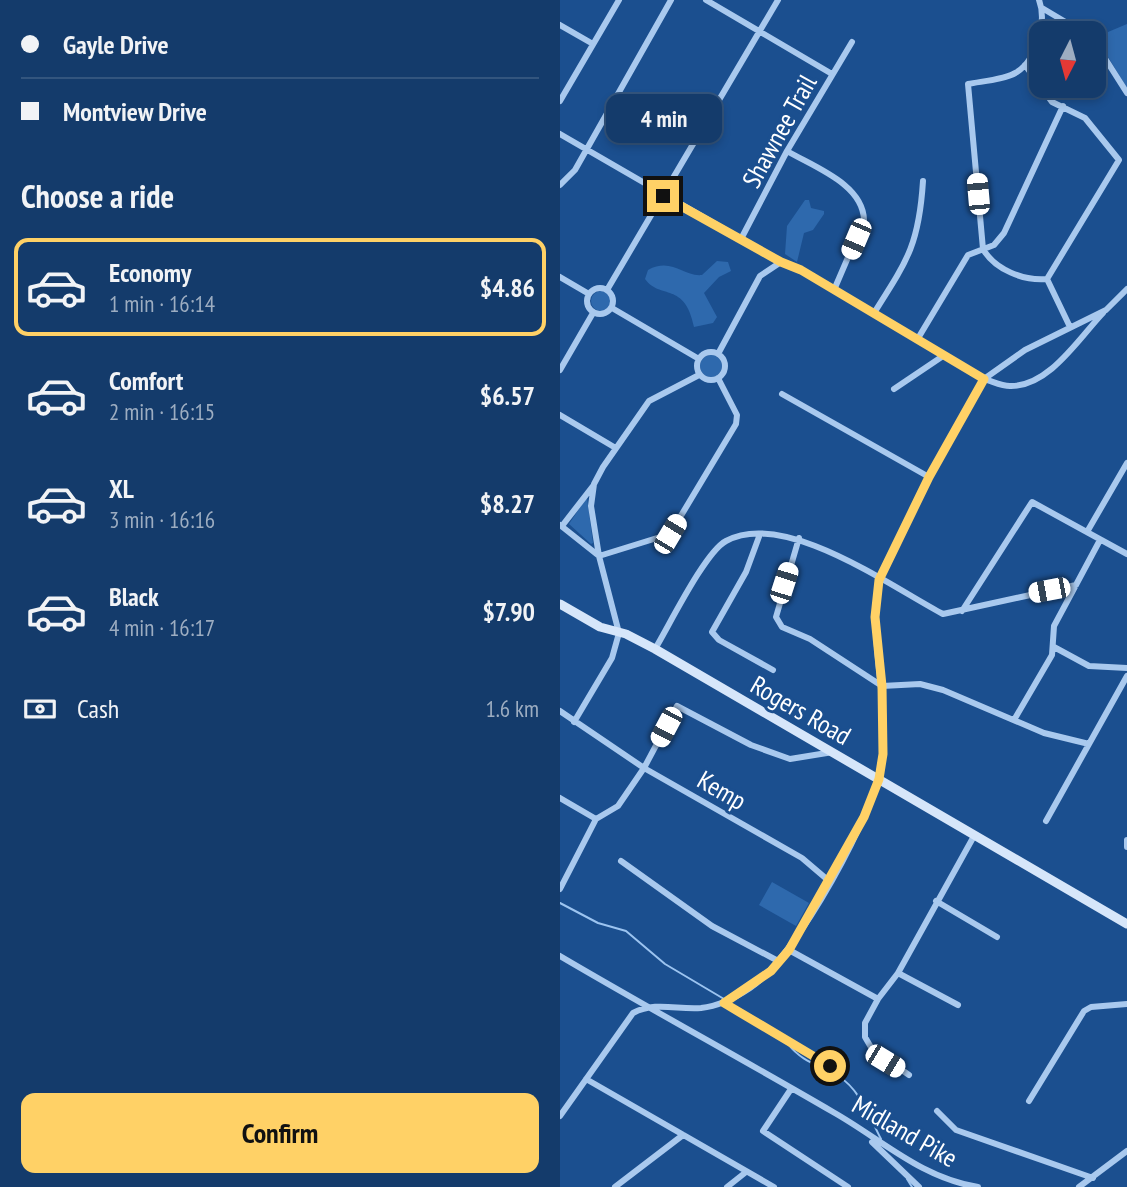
<!DOCTYPE html>
<html lang="en">
<head>
<meta charset="utf-8">
<style>
	body { margin:0; font-family:"PT Sans Narrow",sans-serif; background:#1d4271; color:#f1f3f6; height:100vh; display:flex; flex-direction:column; font-size:26px; white-space:nowrap }
	* { box-sizing:border-box; margin:0 }
	p { font-size:23px; color:#9dadc1 }
	.icon { flex:none; width:38px; height:38px; fill:none; stroke:currentColor; stroke-width:2; stroke-linecap:round; stroke-linejoin:round }
	.map { position:relative; flex:1; overflow:hidden }
	.side { display:flex; flex-direction:column; background:#143b6b; width:560px }
	.side>* { flex:none }
	.hud { display:grid; align-content:center; height:154px; padding:0 21px; background:#143b6b }
	.needle { width:46px; rotate:186deg }
	.buttons { position:absolute; left:469px; top:21px; display:grid; gap:14px }
	.buttons a { display:grid; place-items:center; width:77px; height:77px; border-radius:14px; background:#143b6b; box-shadow:0 4px 10px #0003,0 0 0 2px #33557e; font-size:35px }
	.end { position:absolute; width:32px; height:32px; margin:-16px; border:9px solid #ffd166; background:#111; box-shadow:0 0 0 4px #111 }
	.from { border-radius:50% }
	.bubble { position:absolute; height:49px; border-radius:14px; background:#143b6b; box-shadow:0 4px 10px #0003,0 0 0 2px #33557e; font-size:23px; font-weight:700; line-height:49px; text-align:center }
	.car { position:absolute; width:21px; height:42px; margin:-21px -10px; border-radius:9px; box-shadow:0 0 5px 2px #0007; background:linear-gradient(#fff 24%,#345 0 40%,#fff 0 76%,#345 0 86%,#fff 0) }
	.hud b { display:flex; align-items:center; gap:24px; height:66px; font-size:26px }
	.hud b+b { border-top:2px solid #33557e }
	.hud i { width:18px; height:18px; background:#f1f3f6 }
	ul { padding:0; list-style:none }
	li { display:flex; align-items:center; gap:21px; height:98px; margin:0 14px 10px; padding:0 7px; border:4px solid transparent; border-radius:14px }
	li div { flex:1 }
	li b { display:block; font-size:26px }
	li em { font-style:normal; font-weight:700 }
	li.selected { border-color:#ffd166 }
	li>.icon { width:63px; height:63px; stroke-width:1.5 }
	h2 { padding:0 21px; font-size:32px; line-height:84px }
	.pay { display:flex; align-items:center; gap:18px; height:77px; padding:0 21px; font-size:26px }
	.pay p { margin-inline-start:auto }
	.cta { display:flex; gap:14px; margin-top:auto; padding:14px 21px }
	.cta a { flex:1; height:80px; border-radius:14px; background:#ffd166; color:#111; font-size:28px; font-weight:700; line-height:80px; text-align:center }
	main { display:flex; flex:1; min-height:0 }
	.map>svg:first-child { display:block }
	.green { fill:#2e69ad }
	.lines { fill:none; stroke-linecap:round; stroke-linejoin:round }
	.stream { stroke:#9cc4f0; stroke-width:2 }
	.street { stroke:#a9c9ee; stroke-width:6 }
	.secondary { stroke:#d6e6fa; stroke-width:9 }
	.route { stroke:#ffd166; stroke-width:9 }
	.labels { text-anchor:middle; dominant-baseline:central; stroke-width:6; stroke-linejoin:round; paint-order:stroke }
	.street-label { font-size:26px; fill:#fff; stroke:#1b4f8f }
</style>
</head>
<body>
<main>
<section class="side">
<div class="hud">
<b><i class="from"></i>Gayle Drive</b>
<b><i></i>Montview Drive</b>
</div>
<h2>Choose a ride</h2>
<ul>
<li class="selected"><svg class="icon" aria-label="car" viewBox="0 0 24 24"><path d="M5 17H2v-5l4-1 3-4h7l3 4 3 1v5h-3M9 17h6M6 11h13"/><circle cx="7" cy="17" r="2"/><circle cx="17" cy="17" r="2"/></svg><div><b>Economy</b><p>1 min · 16:14</p></div><em>$4.86</em></li>
<li><svg class="icon" aria-label="car" viewBox="0 0 24 24"><path d="M5 17H2v-5l4-1 3-4h7l3 4 3 1v5h-3M9 17h6M6 11h13"/><circle cx="7" cy="17" r="2"/><circle cx="17" cy="17" r="2"/></svg><div><b>Comfort</b><p>2 min · 16:15</p></div><em>$6.57</em></li>
<li><svg class="icon" aria-label="car" viewBox="0 0 24 24"><path d="M5 17H2v-5l4-1 3-4h7l3 4 3 1v5h-3M9 17h6M6 11h13"/><circle cx="7" cy="17" r="2"/><circle cx="17" cy="17" r="2"/></svg><div><b>XL</b><p>3 min · 16:16</p></div><em>$8.27</em></li>
<li><svg class="icon" aria-label="car" viewBox="0 0 24 24"><path d="M5 17H2v-5l4-1 3-4h7l3 4 3 1v5h-3M9 17h6M6 11h13"/><circle cx="7" cy="17" r="2"/><circle cx="17" cy="17" r="2"/></svg><div><b>Black</b><p>4 min · 16:17</p></div><em>$7.90</em></li>
</ul>
<div class="pay"><svg class="icon" aria-label="cash" viewBox="0 0 24 24"><path d="M3 7h18v10H3z"/><circle cx="12" cy="12" r="2"/></svg>Cash<p>1.6 km</p></div>
<div class="cta"><a>Confirm</a></div>
</section>
<div class="map">
<svg width="567" height="1187" viewBox="0 0 567 1187">
	<rect width="100%" height="100%" fill="#1b4f8f"/>
	<path class="green" d="M567 24V88L542 47 548 32Z
		M245 200H249L251 208 264 211V214L253 230 244 233 237 262 225 254 227 226Z
		M157 261 168 262 171 271 159 277 144 293 157 317 153 323 134 327C125 281 100 300 85 279L88 270C112 257 123 277 142 275Z
		M31 301a10 10 0 1 1 20 0a10 10 0 1 1-20 0Z
		M140 366a11 11 0 1 1 22 0a11 11 0 1 1-22 0Z
		M27 497 33 543 31 544 9 524Z
		M212 882 249 903 236 926 199 905Z"/>
	<g class="lines">
		<path class="stream" d="M0 903 38 923 66 931 105 964 164 999
			M228 1044C242 1062 259 1065 278 1076 300 1089 310 1118 321 1139
			M347 1179 352 1187"/>
		<path class="street" d="M146 0 272 74
			M479 0C487 21 477 59 457 72 444 80 423 81 408 84L423 249C435 270 464 281 487 279L510 327
			M482 8 524 33
			M0 25 33 44
			M534 41 567 93
			M465 65 492 102 525 118 559 160 487 279
			M0 101 59 0
			M0 134 221 262 241 270 424 379C432 381 441 386 450 386 489 387 519 338 543 313
			M227 151C254 167 303 184 304 220L274 290
			M0 185 15 170 111 0
			M181 239 227 151 292 42
			M0 277 29 294
			M27 301a13 13 0 1 1 26 0a13 13 0 1 1-26 0Z
			M47 290 218 0
			M52 308 139 359
			M314 313C347 261 359 245 363 181
			M357 340 408 255 434 245 444 233 503 106
			M137 366a14 14 0 1 1 28 0a14 14 0 1 1-28 0Z
			M158 354 200 276 221 262
			M0 370 33 313
			M139 375 89 401 43 467 34 484 31 506 39 556 110 534 176 424 177 415 158 378
			M334 389 383 356
			M222 394 369 477
			M0 415 54 447
			M0 525 39 556 59 633 52 658 14 722
			M2 526 33 486
			M527 532 567 463
			M200 534 186 572 152 632 159 640 213 670
			M239 538 216 617 222 627 250 639 322 686 360 684 383 690 484 733 529 744
			M402 611 472 502 567 554
			M494 647 529 666 567 668
			M95 649C109 626 145 552 166 541 224 509 330 586 383 614L516 585
			M0 711 84 768 242 858 269 881
			M454 720 492 655 494 626 540 540
			M0 798 36 819
			M486 821 567 676
			M567 840V847
			M61 861 152 926 220 962
			M0 889 36 819 58 806 84 768 117 706 191 745 230 759 273 752
			M376 901 437 937
			M229 950 318 999
			M0 956C90 1009 182 1059 273 1112 321 1139 361 1178 418 1187
			M338 973 398 1005
			M164 1003 270 1066
			M349 1075 312 1049 305 1037V1023L318 999 338 973 414 836
			M26 1079 214 1187
			M231 1089 203 1131 288 1187
			M469 1101 524 1011 531 1007 567 1004
			M377 1111 396 1130 533 1178
			M0 1116 73 1013C96 1001 117 1010 141 1008 159 1006 175 998 190 988 236 958 318 810 323 755 328 697 308 637 319 580L369 477 424 379 465 350 546 310 567 289
			M312 1142 359 1187
			M55 1187 123 1135
			M167 1187 186 1172
			M519 1187 567 1151"/>
		<path class="secondary" d="M0 604 40 627 66 634 95 649 567 924"/>
	</g>
	<g class="lines">
		<path class="route" d="M103 196 221 262 241 270 424 379 369 477 319 580 315 617 322 686 323 754 319 779 304 817 229 950 211 971 164 1003 270 1066"/>
	</g>
	<g class="labels">
		<g class="street-label">
			<text transform="translate(219 131) rotate(-61)">Shawnee Trail</text>
			<text transform="translate(241 710) rotate(30)">Rogers Road</text>
			<text transform="translate(162 790) rotate(30)">Kemp</text>
			<text transform="translate(345 1131) rotate(30)">Midland Pike</text>
		</g>
	</g>
</svg>
<div class="buttons">
<a><svg class="needle" viewBox="-14 -14 28 28"><path d="M0-13l5 13h-10z" fill="#e53935"/><path d="M0 13l5-13h-10z" fill="#9dadc1"/></svg></a>
</div>
<i class="end from" style="left:270px;top:1066px"></i>
<i class="end" style="left:103px;top:196px"></i>
<div class="bubble" style="left:46px;top:94px;width:116px">4 min</div>
<i class="car" style="left:418px;top:194px;rotate:355deg"></i>
<i class="car" style="left:296px;top:239px;rotate:203deg"></i>
<i class="car" style="left:110px;top:534px;rotate:31deg"></i>
<i class="car" style="left:224px;top:583px;rotate:18deg"></i>
<i class="car" style="left:489px;top:590px;rotate:259deg"></i>
<i class="car" style="left:106px;top:727px;rotate:208deg"></i>
<i class="car" style="left:325px;top:1061px;rotate:121deg"></i>
</div>
</main>
</body>
</html>
